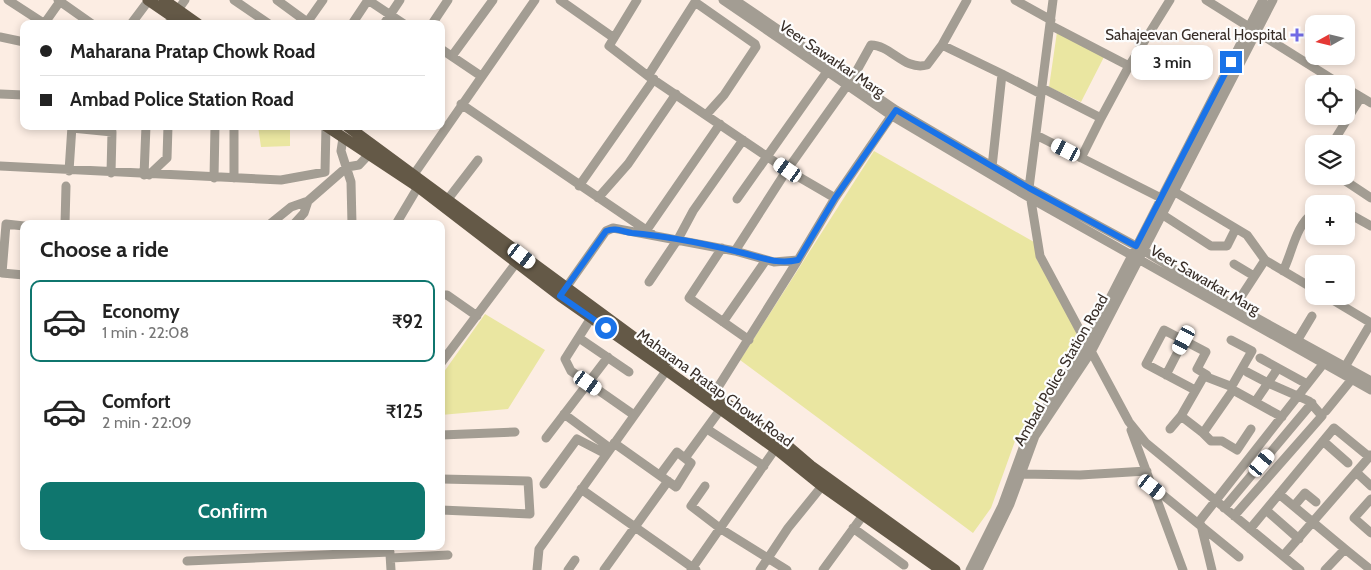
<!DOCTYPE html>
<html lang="en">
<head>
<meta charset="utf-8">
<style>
	body { margin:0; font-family:Cabin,sans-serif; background:#f2f2f2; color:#222; height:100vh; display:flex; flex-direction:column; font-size:19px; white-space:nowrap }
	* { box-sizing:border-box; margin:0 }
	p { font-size:16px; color:#767676 }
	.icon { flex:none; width:28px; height:28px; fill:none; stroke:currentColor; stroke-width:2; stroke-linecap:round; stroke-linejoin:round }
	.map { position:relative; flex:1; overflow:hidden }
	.details { position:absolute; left:20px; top:220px; width:425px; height:330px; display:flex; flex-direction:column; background:#fff; border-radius:10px; box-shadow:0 2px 8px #0003 }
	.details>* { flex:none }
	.hud { position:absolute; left:20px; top:20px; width:425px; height:110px; border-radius:10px; box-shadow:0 2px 8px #0003; display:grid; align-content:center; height:110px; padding:0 20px; background:#fff }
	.needle { width:32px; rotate:262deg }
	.controls { position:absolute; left:1305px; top:15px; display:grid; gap:10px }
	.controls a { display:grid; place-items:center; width:50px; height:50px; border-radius:10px; background:#fff; box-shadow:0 2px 8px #0003; font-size:25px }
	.end { position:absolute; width:22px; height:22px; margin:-11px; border:6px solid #1a73e8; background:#fff; box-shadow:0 0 0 2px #fff }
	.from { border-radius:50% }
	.bubble { position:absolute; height:35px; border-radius:10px; background:#fff; box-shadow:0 2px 8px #0003; font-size:16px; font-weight:600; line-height:35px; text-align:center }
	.car { position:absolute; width:15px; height:30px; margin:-15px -8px; border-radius:6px; box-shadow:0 0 4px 1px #0007; background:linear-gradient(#fff 24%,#345 0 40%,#fff 0 76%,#345 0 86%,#fff 0) }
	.hud b { display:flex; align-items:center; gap:18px; height:48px; font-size:19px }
	.hud b+b { border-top:1px solid #e0e0e0 }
	.hud i { width:12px; height:12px; background:#222 }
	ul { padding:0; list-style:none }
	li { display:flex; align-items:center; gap:15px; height:82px; margin:0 10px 8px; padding:0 10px; border:2px solid transparent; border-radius:10px }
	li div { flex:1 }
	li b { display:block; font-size:19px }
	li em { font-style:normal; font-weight:600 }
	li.on { border-color:#0f766e }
	li>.icon { width:45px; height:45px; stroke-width:1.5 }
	h2 { padding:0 20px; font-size:22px; line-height:60px }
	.primary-button { display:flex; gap:10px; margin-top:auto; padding:10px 20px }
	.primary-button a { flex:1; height:58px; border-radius:10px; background:#0f766e; color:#fff; font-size:20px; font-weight:600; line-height:58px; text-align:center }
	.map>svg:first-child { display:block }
	.green { fill:#eae6a1 }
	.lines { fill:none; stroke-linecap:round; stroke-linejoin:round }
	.minor { stroke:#a39d93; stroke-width:9 }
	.major { stroke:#645947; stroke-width:11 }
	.route { stroke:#1a73e8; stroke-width:6 }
	.poi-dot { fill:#716be5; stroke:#fdfdfd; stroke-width:2 }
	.labels { text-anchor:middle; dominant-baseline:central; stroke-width:4.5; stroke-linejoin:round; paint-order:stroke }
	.poi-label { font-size:15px; fill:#372d27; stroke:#fdfdfd; text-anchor:end }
	.street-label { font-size:15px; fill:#372d27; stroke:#fdfdfd }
</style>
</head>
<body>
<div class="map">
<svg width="1371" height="570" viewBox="0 0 1371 570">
	<rect width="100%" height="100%" fill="#fcede3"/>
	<path class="green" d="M1057 32 1104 57 1081 102 1049 87Z
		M258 126H290V146L261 147Z
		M874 151 1034 242 1037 260 1081 335 1015 441 991 508 973 533 740 360Z
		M485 314 545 350 508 409 441 415V376Z"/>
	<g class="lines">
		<path class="minor" d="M8 0 45 24
			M58 0 92 24
			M234 0 269 24
			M277 0 307 22
			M560 0 614 38
			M637 0 609 46 648 76 787 170 835 198 894 112
			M723 0 892 116 1030 198 1371 390
			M735 0 896 110 1029 188 1136 246 1235 306 1371 381
			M1015 0 1051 20
			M1053 0 1029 188 1040 256 1129 422 1146 443 1300 570
			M1206 0 1340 84
			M44 24 61 0
			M131 24 149 0
			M168 24 185 0
			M306 24 323 0
			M352 24 368 0 404 24
			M384 24 400 0
			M432 24 448 0
			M1050 25 1129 66 1101 118
			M0 37 24 42
			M942 45 1002 74 992 167
			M441 49 481 76
			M452 56 493 0
			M1129 66 1170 0
			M1002 74 1041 94
			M648 76 695 2 755 44 756 47 724 95 706 115
			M851 81 871 45C891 45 904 71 927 65L942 45 967 0
			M1042 88 1101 118 1081 158
			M1346 88 1371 103
			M0 94 24 95
			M461 104 652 234
			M72 128 112 132 111 173
			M1036 135 1161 198
			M343 138 341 151 351 182 352 224
			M1332 144 1361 97
			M0 166 281 180 325 172 326 126
			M69 171 72 126
			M144 175 146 126
			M149 175 167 158 168 126
			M1338 176 1371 198
			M214 178 215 126
			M234 178V126
			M410 180 535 0
			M579 186 654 79
			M1175 192 1247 235 1265 260
			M598 198 628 164 676 94
			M448 199 478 160
			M737 199 826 73
			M1346 212 1371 226
			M1163 215 1211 246H1227L1235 230
			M65 224 66 186
			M270 224 291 207 308 201
			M294 224 304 213 308 201 347 167 359 165 373 150
			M396 224 418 187
			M24 226 6 224 2 273 24 275
			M644 234 720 124
			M722 248 689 298 749 340
			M735 251 774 262 798 260 835 198
			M1234 264 1254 276
			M1283 271C1293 251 1295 226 1314 212
			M649 282 678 239 693 211 743 140
			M563 292 606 231 613 228 735 251 787 170 846 87
			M441 295H447L477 316
			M1326 296 1371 323
			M1235 306 1265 260 1314 289
			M591 318 565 359 571 371 634 415
			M723 322 766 260
			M579 338 629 372
			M1297 341 1312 316
			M1260 358 1307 384
			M441 363 519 259
			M1247 372 1268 383 1255 402
			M1342 372 1371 323
			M1166 375 1184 340
			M1195 390 1146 364 1164 330 1206 352 1197 369 1207 375
			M710 400 798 260
			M1326 411 1352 379
			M564 414 610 448
			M1181 416 1204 376 1230 386 1233 384 1252 351 1231 340
			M707 429 764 466
			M1170 429 1181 416 1203 433
			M1251 429 1237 450 1222 441H1211L1203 433 1233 390 1282 417
			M1131 430 1183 570
			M441 435 515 432
			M546 438 608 357
			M1323 441 1348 463
			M614 443 676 487 691 463 677 452 660 475
			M685 458 720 410
			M1356 472 1371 486
			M1020 474 1080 475 1147 471
			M441 479 528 481 530 514 441 510
			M544 484 577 439 606 454
			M705 486 691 506 721 529 787 570
			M1153 487 1239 557
			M581 489 696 570
			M1279 494 1345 549
			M1371 499 1354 518 1371 533
			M1294 506 1305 493 1316 502
			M1224 508 1312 403
			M1266 510 1299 539
			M1234 516 1322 416 1309 401 1268 383 1278 368
			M1198 523 1324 363
			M1201 525 1212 570
			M853 528 904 565
			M1250 529 1334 428 1367 455H1371
			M390 554 391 570
			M1283 556 1371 455
			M391 558 448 555
			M187 561 390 552
			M537 570 539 549 671 364
			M568 570 575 560
			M604 570 668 481
			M691 570 778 445
			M760 570 788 528 822 486
			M823 570 864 514
			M970 570 1002 506 1027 437 1087 343 1263 0
			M978 570 1010 504 1035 436 1091 352 1273 0
			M1325 570 1345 549 1371 570"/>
		<path class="major" d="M148 0 183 24
			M164 0 198 24
			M326 126 418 187 560 296 666 370 776 449 822 486 941 570
			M347 126 666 361
			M695 382 783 442 811 466 955 570"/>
	</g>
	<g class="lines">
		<path class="route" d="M606 328 560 296 606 231C616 227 623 232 632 233 667 236 701 243 735 251 757 256 775 265 798 260L835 198 896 110 1029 188 1136 246 1231 62"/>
	</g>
	<path class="poi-dot" d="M1294.5 27.5h5v5h5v5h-5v5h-5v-5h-5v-5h5z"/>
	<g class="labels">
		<g class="poi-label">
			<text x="1286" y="35">Sahajeevan General Hospital</text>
		</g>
		<g class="street-label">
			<text transform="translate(832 59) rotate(34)">Veer Sawarkar Marg</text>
			<text transform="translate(1205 280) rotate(30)">Veer Sawarkar Marg</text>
			<text transform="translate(1061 370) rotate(-60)">Ambad Police Station Road</text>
			<text transform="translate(715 388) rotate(36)">Maharana Pratap Chowk Road</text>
		</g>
	</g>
</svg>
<div class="controls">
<a><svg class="needle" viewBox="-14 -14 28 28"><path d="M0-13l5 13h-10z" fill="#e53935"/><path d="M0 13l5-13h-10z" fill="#767676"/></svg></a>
<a><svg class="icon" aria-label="locate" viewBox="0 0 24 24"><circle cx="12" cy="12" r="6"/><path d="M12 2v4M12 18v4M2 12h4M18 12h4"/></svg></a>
<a><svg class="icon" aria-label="layers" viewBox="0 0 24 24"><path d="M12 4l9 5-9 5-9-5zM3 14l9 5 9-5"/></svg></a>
<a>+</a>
<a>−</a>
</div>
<i class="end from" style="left:606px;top:328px"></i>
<i class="end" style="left:1231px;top:62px"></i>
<div class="bubble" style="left:1131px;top:45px;width:82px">3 min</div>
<i class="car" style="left:1066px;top:150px;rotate:297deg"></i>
<i class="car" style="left:788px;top:170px;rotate:305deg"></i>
<i class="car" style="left:522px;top:256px;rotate:127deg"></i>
<i class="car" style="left:1184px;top:340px;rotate:208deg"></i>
<i class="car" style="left:588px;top:383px;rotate:125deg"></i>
<i class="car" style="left:1262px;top:463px;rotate:40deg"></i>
<i class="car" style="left:1152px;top:487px;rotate:128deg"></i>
<div class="hud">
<b><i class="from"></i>Maharana Pratap Chowk Road</b>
<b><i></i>Ambad Police Station Road</b>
</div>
<section class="details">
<h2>Choose a ride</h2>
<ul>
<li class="on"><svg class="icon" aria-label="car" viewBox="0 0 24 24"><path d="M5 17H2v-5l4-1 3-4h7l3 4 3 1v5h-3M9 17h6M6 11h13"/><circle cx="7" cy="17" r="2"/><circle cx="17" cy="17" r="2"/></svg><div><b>Economy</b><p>1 min · 22:08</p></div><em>₹92</em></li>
<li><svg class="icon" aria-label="car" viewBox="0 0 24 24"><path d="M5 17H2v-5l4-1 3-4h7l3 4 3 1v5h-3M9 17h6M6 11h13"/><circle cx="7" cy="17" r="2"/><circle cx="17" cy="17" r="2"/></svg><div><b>Comfort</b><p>2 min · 22:09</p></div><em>₹125</em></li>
</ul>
<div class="primary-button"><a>Confirm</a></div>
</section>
</div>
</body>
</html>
